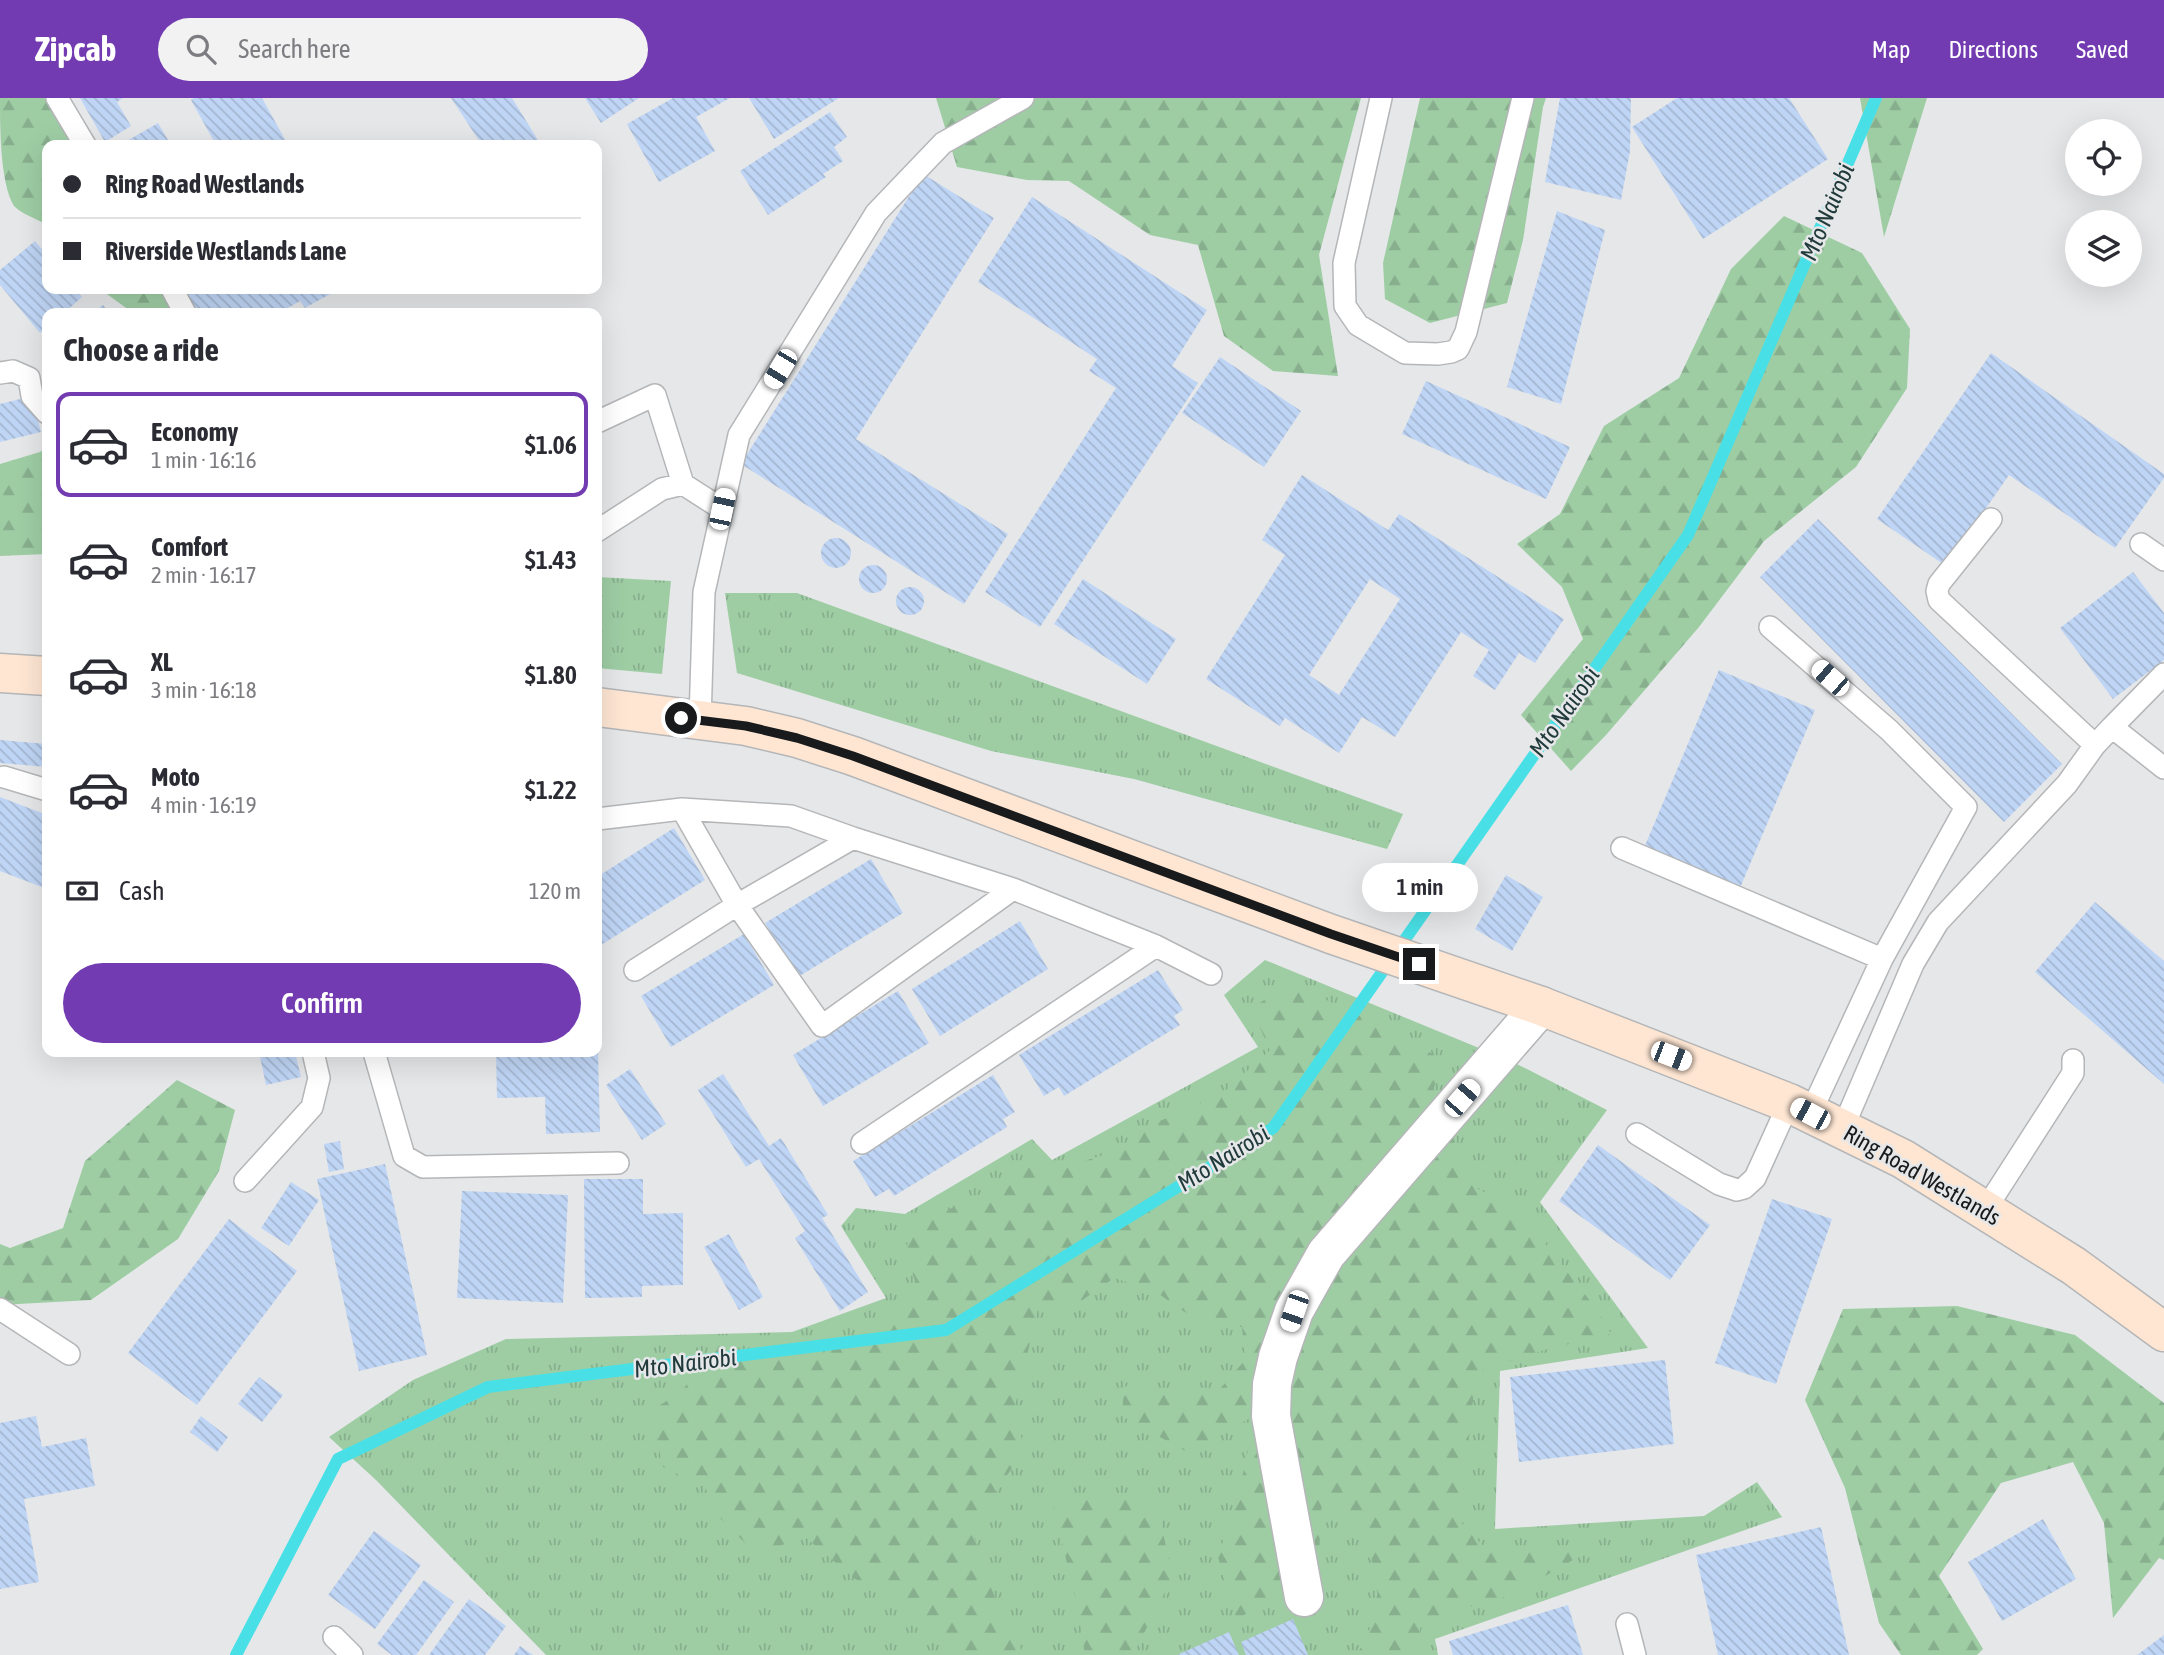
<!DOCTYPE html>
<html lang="en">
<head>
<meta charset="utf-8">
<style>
	body { margin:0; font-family:"Asap Condensed",sans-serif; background:#f2f2f3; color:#2b2b33; height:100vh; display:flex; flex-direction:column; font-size:26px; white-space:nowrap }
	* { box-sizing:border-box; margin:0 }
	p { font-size:23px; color:#7c7c81 }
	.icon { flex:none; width:38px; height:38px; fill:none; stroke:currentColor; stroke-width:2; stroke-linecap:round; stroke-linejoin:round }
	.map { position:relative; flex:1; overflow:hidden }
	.details { position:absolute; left:42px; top:210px; width:560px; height:749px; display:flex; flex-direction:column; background:#fff; border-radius:14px; box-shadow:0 7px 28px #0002 }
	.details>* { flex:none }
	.banner { position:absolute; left:42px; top:42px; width:560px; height:154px; border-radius:14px; box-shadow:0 7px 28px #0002; display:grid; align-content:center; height:154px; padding:0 21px; background:#fff }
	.fabs { position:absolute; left:2065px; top:21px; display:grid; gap:14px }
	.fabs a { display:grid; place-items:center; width:77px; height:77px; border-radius:50%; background:#fff; box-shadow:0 7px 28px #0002; font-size:35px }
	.end { position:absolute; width:32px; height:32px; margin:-16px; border:9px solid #191a1b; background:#fff; box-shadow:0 0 0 4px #fff }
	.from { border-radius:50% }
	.bubble { position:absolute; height:49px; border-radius:24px; background:#fff; box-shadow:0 7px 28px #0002; font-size:23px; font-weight:600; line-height:49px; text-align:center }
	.car { position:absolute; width:21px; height:42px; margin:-21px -10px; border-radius:9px; box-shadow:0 0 5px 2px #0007; background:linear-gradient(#fff 24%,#345 0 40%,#fff 0 76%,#345 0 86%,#fff 0) }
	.banner b { display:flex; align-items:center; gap:24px; height:66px; font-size:26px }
	.banner b+b { border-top:2px solid #e1e1e2 }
	.banner i { width:18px; height:18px; background:#2b2b33 }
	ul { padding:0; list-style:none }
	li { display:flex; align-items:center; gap:21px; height:105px; margin:0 14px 10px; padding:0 7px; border:4px solid transparent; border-radius:14px }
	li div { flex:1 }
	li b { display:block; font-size:26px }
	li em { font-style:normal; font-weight:600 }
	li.on { border-color:#723bb1 }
	li>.icon { width:63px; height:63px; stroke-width:1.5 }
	h2 { padding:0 21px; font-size:32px; line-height:84px }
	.pay { display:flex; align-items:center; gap:18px; height:77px; padding:0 21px; font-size:26px }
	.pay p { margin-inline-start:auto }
	.primary-button { display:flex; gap:14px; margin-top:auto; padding:14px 21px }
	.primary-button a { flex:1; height:80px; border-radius:42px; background:#723bb1; color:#fff; font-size:28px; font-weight:600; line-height:80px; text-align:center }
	header { display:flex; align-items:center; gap:42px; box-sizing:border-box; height:98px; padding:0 35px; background:#723bb1; color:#fff }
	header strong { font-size:33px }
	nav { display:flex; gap:38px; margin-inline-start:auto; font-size:24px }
	.search { width:490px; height:63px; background:#f2f2f3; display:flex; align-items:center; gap:18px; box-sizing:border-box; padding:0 24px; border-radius:38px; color:#7c7c81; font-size:26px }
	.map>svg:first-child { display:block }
	.grass { fill:url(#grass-tufts) }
	.forest { fill:url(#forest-firs) }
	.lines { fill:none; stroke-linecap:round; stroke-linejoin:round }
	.stream { stroke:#48e0e6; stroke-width:12 }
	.building { fill:url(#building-back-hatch); fill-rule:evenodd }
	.service-casing { stroke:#b5b6b8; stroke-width:24 }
	.minor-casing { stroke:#b5b6b8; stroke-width:41 }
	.secondary-casing { stroke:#b5b6b8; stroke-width:41 }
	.service { stroke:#fff; stroke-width:21 }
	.minor { stroke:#fff; stroke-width:38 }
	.secondary { stroke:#fee6d3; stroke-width:38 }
	.route { stroke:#191a1b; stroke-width:9 }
	.labels { text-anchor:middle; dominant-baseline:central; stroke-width:5; stroke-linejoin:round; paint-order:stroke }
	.street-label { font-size:23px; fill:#191a1b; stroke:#e6e7e9 }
	.water-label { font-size:24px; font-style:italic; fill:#213a3b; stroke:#e6e7e9 }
</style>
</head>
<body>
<header>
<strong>Zipcab</strong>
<div class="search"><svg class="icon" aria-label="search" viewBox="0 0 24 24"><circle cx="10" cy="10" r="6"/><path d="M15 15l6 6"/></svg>Search here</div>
<nav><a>Map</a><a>Directions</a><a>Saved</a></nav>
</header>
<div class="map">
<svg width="2164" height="1557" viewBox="0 0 2164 1557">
	<defs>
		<pattern id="grass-tufts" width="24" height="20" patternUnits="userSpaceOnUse" patternTransform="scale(1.75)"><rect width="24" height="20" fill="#9ecda4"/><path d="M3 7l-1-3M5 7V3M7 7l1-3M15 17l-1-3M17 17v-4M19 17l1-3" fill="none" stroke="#88af8d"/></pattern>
		<pattern id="forest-firs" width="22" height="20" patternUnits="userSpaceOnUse" patternTransform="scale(1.75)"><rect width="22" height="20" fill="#9ecda4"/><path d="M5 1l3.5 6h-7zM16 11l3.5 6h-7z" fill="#88af8d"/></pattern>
		<pattern id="building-back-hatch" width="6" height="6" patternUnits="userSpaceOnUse" patternTransform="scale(1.75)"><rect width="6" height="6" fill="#bfd5f5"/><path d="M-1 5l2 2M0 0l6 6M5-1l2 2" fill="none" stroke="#a4b6d1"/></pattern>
	</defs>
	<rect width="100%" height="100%" fill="#e6e7e9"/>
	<path class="grass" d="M597 479 671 483 662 576 597 570Z
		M725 495H797L1403 716 1387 751 1134 681 991 653 737 575Z
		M1265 862 1513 964 1607 1012 1540 1104 1648 1250 1500 1273 1495 1431 1704 1418 1757 1384 1782 1419 1435 1541 1438 1557H546L376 1382 329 1339 413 1282 506 1241 792 1234 886 1200 841 1128 856 1110 905 1116 1032 1041 1052 1062 1258 949 1224 897Z"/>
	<path class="forest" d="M0 0H67L93 47H47V127C38 121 21 116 14 108 0 85 0 29 0 0Z
		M936 0H1361L1319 157 1338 278 1273 273 1224 238 1198 147 1150 137 1069 83 1027 82 957 69Z
		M1420 0H1546L1543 9 1523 142 1507 205 1430 225 1385 201 1383 165Z
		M1860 0H1927L1884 139Z
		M1784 118 1862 155 1910 231 1907 290 1856 369 1764 443 1699 529 1606 637 1571 673 1521 617 1583 541 1562 489 1517 446 1560 416 1604 328 1679 280 1731 171Z
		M100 191H162L173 215H133Z
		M47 348V456L0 458V366L40 354Z
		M1283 891 1318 898 1400 937 1443 962 1429 1005 1460 1053 1471 1087 1528 1118 1544 1144 1598 1213 1611 1236 1544 1252 1476 1274 1460 1423 1484 1449 1592 1451 1514 1496 1421 1523 1417 1557H1357L1380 1510 1366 1430 1322 1401 1319 1456 1237 1523 1218 1459 1239 1394 1251 1338 1250 1320 1189 1355 1122 1318 1124 1288 1169 1298 1219 1292 1245 1262 1242 1229 1199 1224 1153 1192 1114 1180 1071 1210 1039 1207 1015 1308 1024 1353 971 1429 998 1509 1024 1557H951L913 1504 855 1481 805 1439 756 1456 719 1419 705 1389 663 1369 650 1313 680 1295 718 1248 800 1266 883 1226 917 1188 904 1152 919 1126 991 1091 1022 1062 1052 1073 1116 1053 1146 1029 1222 996 1270 952 1251 910Z
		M177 982 235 1012 219 1073 178 1141 91 1202 0 1207V1146L10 1150 63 1130 85 1063Z
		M1957 1208 2075 1237 2164 1305V1462L2159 1460 2113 1520 2104 1425 2073 1364 2001 1385 1939 1478 1983 1551 1977 1557H1901L1879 1525 1845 1390 1805 1302 1843 1211Z
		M1105 1395 1155 1401 1173 1478 1133 1557H1085L1077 1506 1050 1396Z"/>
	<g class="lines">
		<path class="stream" d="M236 1557 338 1361 488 1289 946 1232 1273 1030 1688 437 1876 0"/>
	</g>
	<path class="building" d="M80 0H123L117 4 131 28 105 44Z
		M194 0H262L288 47H216L191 2Z
		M451 0H512L541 47H482Z
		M585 0H639L601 25Z
		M673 0H730L696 19 715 53 659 84 627 26Z
		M749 0H839L774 41Z
		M1560 0H1631L1630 53 1621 102 1545 84Z
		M1677 0H1789L1828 61 1703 141 1632 29Z
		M830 14 847 39 834 49 843 63 823 76 826 79 768 117 740 73Z
		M158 25 171 47H120Z
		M923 76 994 120 856 341 1008 436 964 506 741 366Z
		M1032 99 1207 212 1172 268 1198 285 1040 529 985 494 1116 290 1089 273 1097 261 978 184Z
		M1557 113 1605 132 1561 306 1507 289Z
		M35 143 47 157V191H75L82 199 64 215H47V229L40 235 0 187V172Z
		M182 191H339L305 210 300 203 279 215H196Z
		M103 207 109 215H92Z
		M1991 255 2164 376V380L2115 450 2009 377 1946 468 1877 421Z
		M1220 259 1301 313 1264 369 1182 315Z
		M1426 283 1570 349 1546 401 1402 336Z
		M32 298 41 334 0 344V306Z
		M1302 377 1388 432 1399 416 1564 521 1535 565 1519 555 1495 592 1473 578 1489 552 1461 534 1395 639 1362 619 1339 655 1285 620 1280 628 1206 581 1285 457 1262 442ZM1370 481 1400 501 1339 597 1309 577Z
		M1818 421 2062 666 2004 724 1760 479Z
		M821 455a15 15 0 1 1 30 0a15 15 0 1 1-30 0Z
		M859 481a14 14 0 1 1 28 0a14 14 0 1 1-28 0Z
		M2133 474 2164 515V562L2113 601 2060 530Z
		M1083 481 1176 541 1147 586 1054 526Z
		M896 503a14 14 0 1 1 28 0a14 14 0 1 1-28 0Z
		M1719 572 1815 612 1740 790 1644 750Z
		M0 642 47 646V669L0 665Z
		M0 699 47 717V791L0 773Z
		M674 730 705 782 601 847 597 840V779Z
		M871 761 903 815 798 879 765 825Z
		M1506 777 1543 799 1512 853 1475 831Z
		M2095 804 2164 863V986L2035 874Z
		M1020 823 1048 871 940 938 912 891Z
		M744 836 774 887 671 949 641 898Z
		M1158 872 1183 912 1174 918 1180 927 1064 998 1059 989 1044 998 1019 957Z
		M898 893 929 945 823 1008 793 957Z
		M259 954H295L301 979 266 987Z
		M496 954H598L600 1034 546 1036 545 999 497 1000Z
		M630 971 666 1026 642 1042 606 987Z
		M723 976 769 1048 781 1040 828 1117 822 1120 868 1194 840 1213 795 1140 805 1133 759 1061 746 1069 698 992Z
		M993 977 1015 1014 1003 1021 1007 1029 894 1098 889 1091 875 1099 853 1063Z
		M340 1043 344 1071 329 1074 324 1046Z
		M1598 1047 1710 1127 1670 1182 1559 1103Z
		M385 1066 427 1257 359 1273 317 1081Z
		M584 1081H643V1116L683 1115V1187L642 1188V1199L585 1200Z
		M291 1084 319 1102 289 1148 261 1130Z
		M462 1093 568 1097 563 1205 457 1200Z
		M1772 1101 1832 1121 1776 1286 1715 1265Z
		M229 1121 297 1173 197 1307 128 1255Z
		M729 1136 763 1199 739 1212 704 1149Z
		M1665 1262 1674 1346 1519 1364 1510 1279Z
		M259 1279 283 1297 262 1324 238 1306Z
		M36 1318 42 1349 86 1340 95 1388 24 1401 39 1484 0 1491V1325Z
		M201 1318 228 1339 217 1354 190 1334Z
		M2043 1421 2076 1481 2002 1523 1968 1464Z
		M1821 1429 1849 1557H1718L1696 1457Z
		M374 1433 421 1467 375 1531 328 1497Z
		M424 1482 454 1504 416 1557H392L377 1546Z
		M469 1501 506 1528 485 1557H429Z
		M1568 1507 1583 1557H1453L1449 1543Z
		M1293 1521 1308 1557H1246L1241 1544Z
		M1229 1534 1239 1557H1177Z
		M2164 1537V1557H2137Z
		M520 1548 533 1557H514Z"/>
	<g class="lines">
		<g class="service-casing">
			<path id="service" d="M57 0 85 47
				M1381 0 1344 165 1345 208 1358 227 1405 255 1438 256 1451 254 1458 251 1466 234 1523 0
				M172 191 185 215
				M0 275 13 273 29 280 32 298 47 315
				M597 324 655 297 683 386
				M597 433 662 391 683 386 722 411
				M2141 446 2164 462
				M1770 529 1889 632 1966 709 1882 861 1810 1016
				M700 622 704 494 739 337 876 115 943 45 1023 0
				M2112 629 2164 576
				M2095 647 2112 629 2164 670
				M4 679 47 692
				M682 711 791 718 853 740 1013 791 1156 848 1211 876
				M597 721 682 711 737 807 822 928 1013 791
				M1622 750 1882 861
				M635 872 737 807 853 740
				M374 954 404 1058 423 1069 618 1065
				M1842 1032 1913 866 1938 824 2067 686 2095 647 1939 502 1937 493 1939 486 1991 421
				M1637 1036 1719 1086 1737 1092 1744 1090 1755 1080 1789 1005
				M862 1045 1156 848
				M245 1083 312 1009 319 980 313 954
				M1985 1112 2073 975V962
				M0 1211 69 1256
				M1627 1526 1635 1557
				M334 1539 352 1557"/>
		</g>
		<g class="minor-casing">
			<path id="minor" d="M1304 1499 1271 1318 1272 1286 1278 1259 1294 1213 1326 1156 1541 908"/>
		</g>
		<g class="secondary-casing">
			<path id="secondary" d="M0 575 47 578
				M597 609 746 628 797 640 853 658 1331 836 1541 908 1789 1005 1903 1061 2074 1168 2164 1234"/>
		</g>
		<use href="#service" class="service"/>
		<use href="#minor" class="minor"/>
		<use href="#secondary" class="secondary"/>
	</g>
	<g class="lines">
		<path class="route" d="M681 620 746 628 797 640 853 658 1331 836 1419 866"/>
	</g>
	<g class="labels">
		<g class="street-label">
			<text transform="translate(1922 1077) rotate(30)">Ring Road Westlands</text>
		</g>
		<g class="water-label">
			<text transform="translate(1827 114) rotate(-67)">Mto Nairobi</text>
			<text transform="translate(1564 614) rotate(-55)">Mto Nairobi</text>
			<text transform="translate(1223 1060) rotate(-32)">Mto Nairobi</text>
			<text transform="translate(685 1265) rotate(-7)">Mto Nairobi</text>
		</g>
	</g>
</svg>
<div class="fabs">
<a><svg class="icon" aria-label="locate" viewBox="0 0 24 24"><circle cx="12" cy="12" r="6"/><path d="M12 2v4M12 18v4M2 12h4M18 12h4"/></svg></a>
<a><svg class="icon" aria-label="layers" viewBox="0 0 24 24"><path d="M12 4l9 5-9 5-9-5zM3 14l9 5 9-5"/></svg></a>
</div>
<i class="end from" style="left:681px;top:620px"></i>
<i class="end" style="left:1419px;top:866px"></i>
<div class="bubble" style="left:1362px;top:765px;width:116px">1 min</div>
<i class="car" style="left:780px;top:271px;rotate:211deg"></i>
<i class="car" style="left:722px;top:411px;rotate:12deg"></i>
<i class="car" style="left:1830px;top:580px;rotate:311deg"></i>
<i class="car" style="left:1671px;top:958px;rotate:111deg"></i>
<i class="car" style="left:1462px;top:1000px;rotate:41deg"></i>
<i class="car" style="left:1810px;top:1016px;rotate:298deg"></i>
<i class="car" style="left:1294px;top:1213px;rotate:199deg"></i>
<div class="banner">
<b><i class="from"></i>Ring Road Westlands</b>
<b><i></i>Riverside Westlands Lane</b>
</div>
<section class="details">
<h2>Choose a ride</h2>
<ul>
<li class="on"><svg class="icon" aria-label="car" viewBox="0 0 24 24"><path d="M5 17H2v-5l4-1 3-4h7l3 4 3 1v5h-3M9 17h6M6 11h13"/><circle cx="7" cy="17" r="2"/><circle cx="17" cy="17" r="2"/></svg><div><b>Economy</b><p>1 min · 16:16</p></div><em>$1.06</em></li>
<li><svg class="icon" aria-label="car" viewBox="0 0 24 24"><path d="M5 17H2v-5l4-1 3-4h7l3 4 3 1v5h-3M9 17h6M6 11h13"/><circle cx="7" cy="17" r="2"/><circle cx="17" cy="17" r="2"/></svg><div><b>Comfort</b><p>2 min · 16:17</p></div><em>$1.43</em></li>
<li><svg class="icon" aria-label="car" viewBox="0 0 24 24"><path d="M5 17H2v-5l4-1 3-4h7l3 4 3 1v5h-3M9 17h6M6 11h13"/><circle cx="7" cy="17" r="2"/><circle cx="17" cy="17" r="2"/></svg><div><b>XL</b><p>3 min · 16:18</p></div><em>$1.80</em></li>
<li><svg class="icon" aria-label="car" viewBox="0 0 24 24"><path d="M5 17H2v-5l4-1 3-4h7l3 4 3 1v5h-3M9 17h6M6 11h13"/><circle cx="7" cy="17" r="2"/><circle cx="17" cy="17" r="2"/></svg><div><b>Moto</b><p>4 min · 16:19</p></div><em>$1.22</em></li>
</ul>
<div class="pay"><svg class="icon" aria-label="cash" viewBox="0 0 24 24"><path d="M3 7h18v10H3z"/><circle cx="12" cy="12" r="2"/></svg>Cash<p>120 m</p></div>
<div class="primary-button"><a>Confirm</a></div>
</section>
</div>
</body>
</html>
